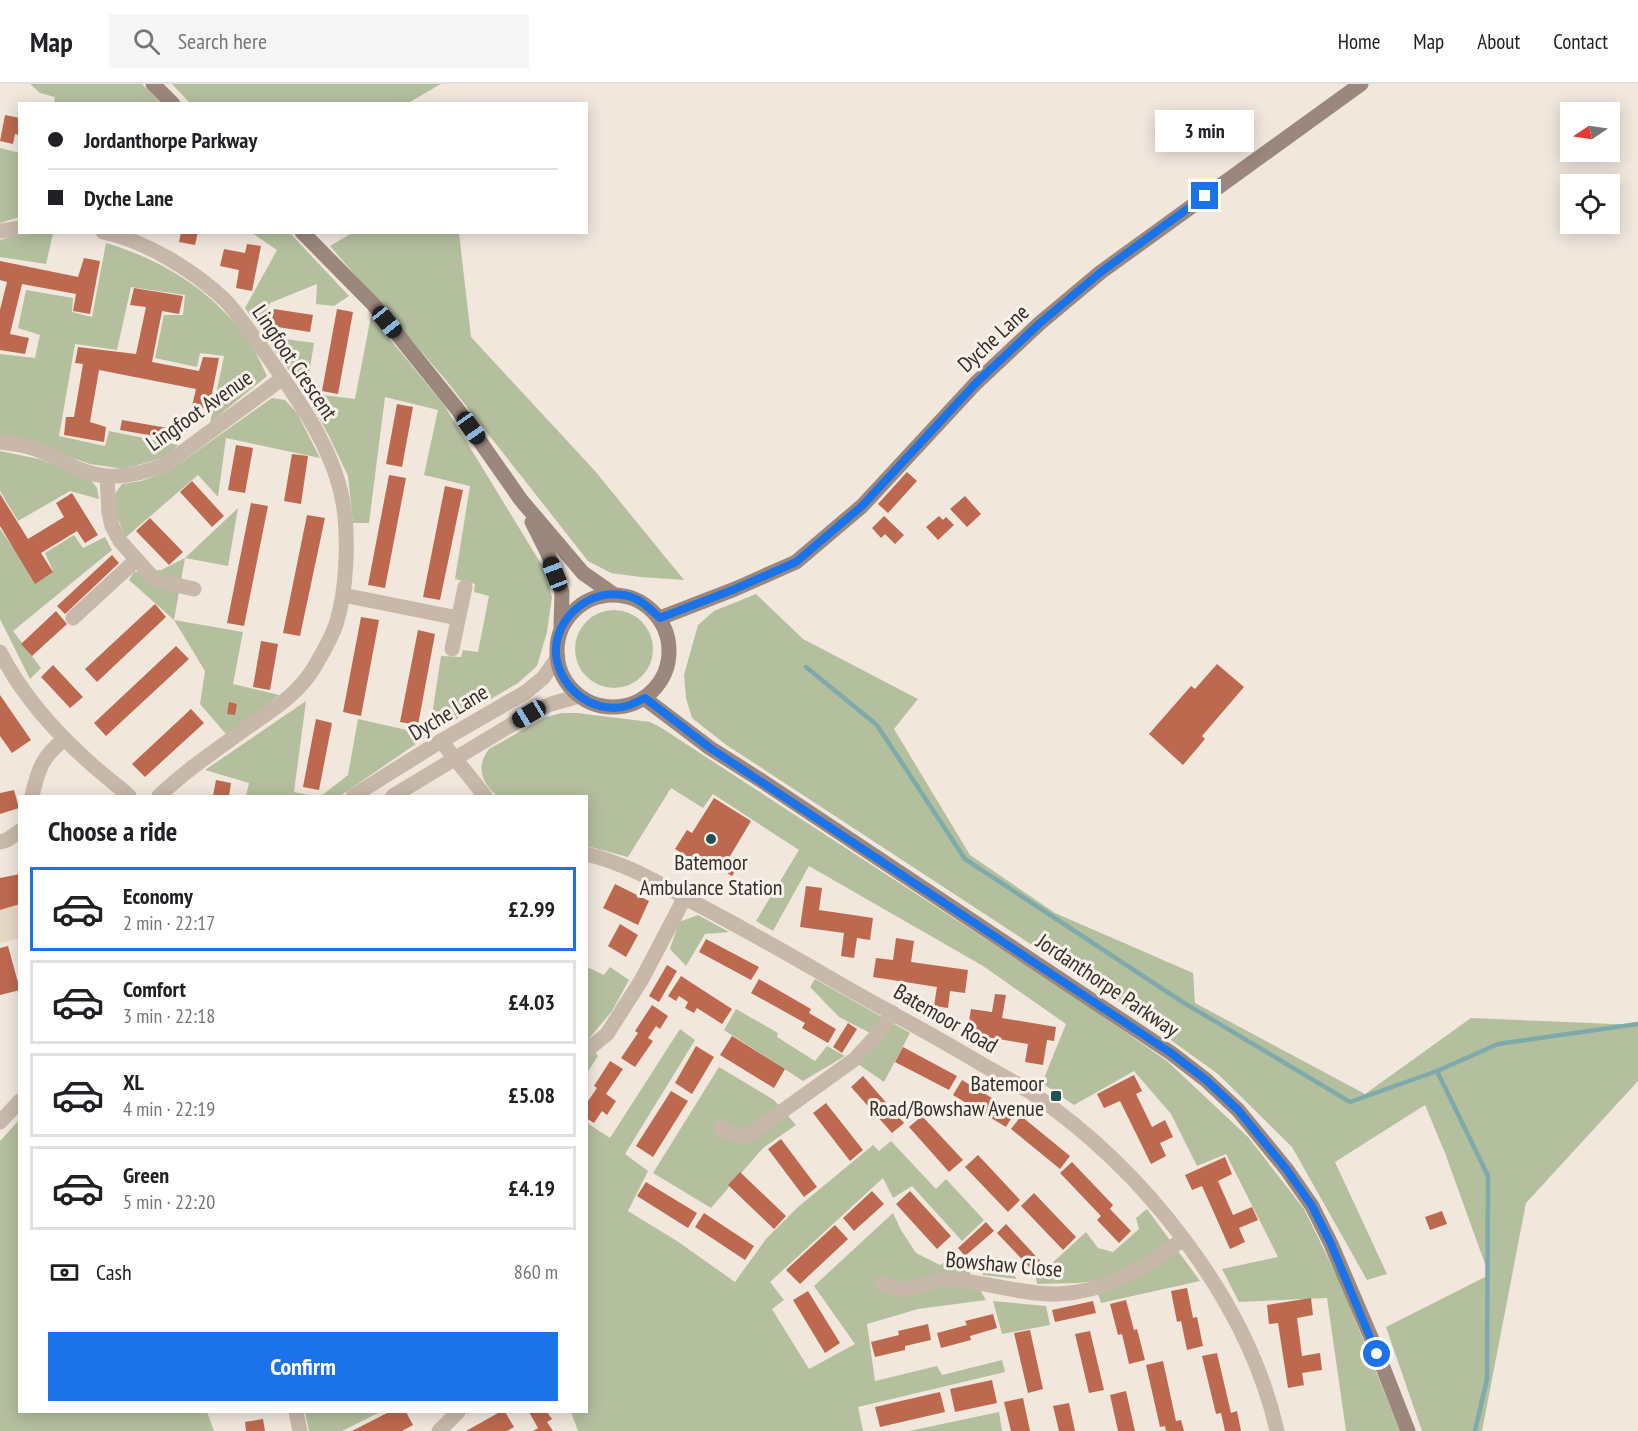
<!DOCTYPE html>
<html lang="en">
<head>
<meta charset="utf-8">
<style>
	body { margin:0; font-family:"PT Sans Narrow",sans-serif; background:#f6f6f6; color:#202124; height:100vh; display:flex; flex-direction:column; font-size:22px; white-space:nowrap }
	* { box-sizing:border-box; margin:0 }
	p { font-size:20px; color:#757577 }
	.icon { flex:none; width:33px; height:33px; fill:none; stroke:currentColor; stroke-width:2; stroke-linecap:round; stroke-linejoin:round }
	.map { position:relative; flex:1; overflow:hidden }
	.panel { position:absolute; left:18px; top:711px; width:570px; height:618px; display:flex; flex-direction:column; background:#fff; border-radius:0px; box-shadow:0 3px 15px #0003 }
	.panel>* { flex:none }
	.banner { position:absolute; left:18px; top:18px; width:570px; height:132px; border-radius:0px; box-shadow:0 3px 15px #0003; display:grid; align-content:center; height:132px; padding:0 30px; background:#fff }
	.needle { width:39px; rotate:257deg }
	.buttons { position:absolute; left:1560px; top:18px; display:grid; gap:12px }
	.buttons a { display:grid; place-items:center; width:60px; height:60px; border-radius:0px; background:#fff; box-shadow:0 3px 15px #0003; font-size:30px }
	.end { position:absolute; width:27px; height:27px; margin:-14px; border:8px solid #1a73e8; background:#fff; box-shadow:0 0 0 3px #fff }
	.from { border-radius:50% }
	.bubble { position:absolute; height:42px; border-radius:0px; background:#fff; box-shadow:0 3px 15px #0003; font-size:20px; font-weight:800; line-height:42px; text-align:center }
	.car { position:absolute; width:18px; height:36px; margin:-18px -9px; border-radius:8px; box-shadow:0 0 4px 2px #0007; background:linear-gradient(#222 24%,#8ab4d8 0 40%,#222 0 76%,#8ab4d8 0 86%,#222 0) }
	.banner b { display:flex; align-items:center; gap:21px; height:57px; font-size:22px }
	.banner b+b { border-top:2px solid #e0e0e0 }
	.banner i { width:15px; height:15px; background:#202124 }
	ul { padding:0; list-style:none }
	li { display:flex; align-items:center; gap:18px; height:84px; margin:0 12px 9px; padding:0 18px; border:3px solid #e0e0e0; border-radius:0px }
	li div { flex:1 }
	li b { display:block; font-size:22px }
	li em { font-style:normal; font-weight:800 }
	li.selected { border-color:#1a73e8 }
	li>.icon { width:54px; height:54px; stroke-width:1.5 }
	h2 { padding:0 30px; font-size:27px; line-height:72px }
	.pay { display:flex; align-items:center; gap:15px; height:66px; padding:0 30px; font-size:22px }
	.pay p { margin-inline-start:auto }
	.primary-button { display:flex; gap:12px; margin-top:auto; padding:12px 30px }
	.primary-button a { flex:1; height:69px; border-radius:0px; background:#1a73e8; color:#fff; font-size:24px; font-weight:800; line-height:69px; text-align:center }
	header { display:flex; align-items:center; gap:36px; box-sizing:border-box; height:84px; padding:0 30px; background:#fff; border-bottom:2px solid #e0e0e0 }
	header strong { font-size:28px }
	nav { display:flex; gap:33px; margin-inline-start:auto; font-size:21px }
	.search { width:420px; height:54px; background:#f6f6f6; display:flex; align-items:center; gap:15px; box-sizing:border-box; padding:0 21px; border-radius:0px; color:#757577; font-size:22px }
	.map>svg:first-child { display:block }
	.green { fill:#b4bf9e }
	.plaza { fill:#e7d8c6 }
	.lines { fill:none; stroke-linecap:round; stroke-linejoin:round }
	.stream { stroke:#7eaaac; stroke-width:4.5 }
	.building { fill:#bd694f }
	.minor { stroke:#c8b8aa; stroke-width:15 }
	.tertiary { stroke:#c8b8aa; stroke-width:15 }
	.secondary { stroke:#9b877c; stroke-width:15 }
	.route { stroke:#1a73e8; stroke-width:8 }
	.poi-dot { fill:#215155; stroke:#f8f2ea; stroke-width:2 }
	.labels { text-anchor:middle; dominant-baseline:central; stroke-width:6; stroke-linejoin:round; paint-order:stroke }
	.street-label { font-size:22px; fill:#362d29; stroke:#f8f2ea }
	.poi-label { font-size:22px; fill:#362d29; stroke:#f8f2ea }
</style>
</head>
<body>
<header>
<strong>Map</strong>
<div class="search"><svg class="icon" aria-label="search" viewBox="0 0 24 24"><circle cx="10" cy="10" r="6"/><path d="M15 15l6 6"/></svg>Search here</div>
<nav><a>Home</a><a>Map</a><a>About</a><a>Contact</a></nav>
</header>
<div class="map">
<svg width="1638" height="1347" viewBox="0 0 1638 1347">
	<rect width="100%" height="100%" fill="#f1e7dd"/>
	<path class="green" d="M30 0H142L161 19H54L55 13 40 9Z
		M172 0H441L408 19 191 20Z
		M0 64 20 69 19 133 0 139Z
		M252 149H290L349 212 334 222 316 220 317 200 270 219 260 246 245 224 277 166Z
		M352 149H459L471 253 595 387 684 496 641 493 611 489 588 477 445 295 330 162Z
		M20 150H53L46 180 0 173V156Z
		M106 159C160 175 210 205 244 251 254 263 260 278 267 292L210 339 224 272 200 269 197 283 155 274 164 231H183L185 211 131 203 117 266 75 260 59 352 105 362 109 347 178 361 166 373 124 385 90 380 55 368 0 352V270L35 274 40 251 18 244 26 206 73 214 72 228 92 233Z
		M371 232 444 321 543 483 552 513 547 548 537 582 518 599 429 651 340 712H321L348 691 358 635 429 651 441 572 461 573 463 566 478 568 489 512 474 508 475 500 455 495 470 402 424 391 438 326 385 313 369 439H353L348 392 329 352 305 309 264 252 314 259 306 309 355 315Z
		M272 314 285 316 297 329 320 374 226 354 218 413 198 391 126 453 116 431 114 420 116 408 122 400 141 397 169 387Z
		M0 367 39 375 90 395 97 404 99 415 70 407 18 437 0 407Z
		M238 424 228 482 185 474 174 536 243 548 233 600 279 611 255 631 226 650 200 620 205 587 174 536 129 496 134 488 161 486 185 474Z
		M0 445 37 497 53 487 45 469 74 451 83 464 105 453 112 466 13 547 41 584 30 595 0 535Z
		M756 510 803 555 918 615 894 645 970 771 1055 829 1193 889 1195 919 1365 1010 1471 934 1638 941V997L1526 1119 1482 1347H1422L1386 1243 1489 1191 1445 1069 1425 1021 1335 1078 1387 1190 1367 1196 1292 1063 1218 990 1107 910 725 660 692 634 686 614 684 591 698 541 714 527Z
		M575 565a39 39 0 1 1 78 0a39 39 0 1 1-78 0Z
		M306 617 294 708 314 712H246L249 699 205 686Z
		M562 629H577L650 638 660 643 1079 916 1167 977 1248 1053 1304 1125 1339 1196 1400 1347H1346L1327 1214 1239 1218 1222 1185 1278 1173 1226 1070 1197 1082 1171 1030 1134 987 1074 1021 1042 999 1066 940 983 882 809 782 773 847 756 837 799 766 713 710 703 724 671 704 628 773 587 762 586 712H497C482 699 475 683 489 665L546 633Z
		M698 831 729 848 705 850 686 882 670 865 679 838Z
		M587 883 604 891 610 883 629 896 612 927 587 957 598 972 587 989Z
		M815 895 910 949 884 998 858 980 870 949 839 933 810 903Z
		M736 925 778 949 777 953 815 977 827 962 845 972 803 997 724 946Z
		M680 945 695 956 625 1070 648 1087 628 1127 677 1157 735 1198 766 1155 798 1123 873 1061 879 1067 891 1057 936 1105 946 1095 984 1136 962 1157 912 1102 893 1114 883 1094 770 1198 784 1216 772 1225 809 1285 855 1260 814 1202 893 1129 901 1146 916 1169 940 1181 959 1171 986 1216 918 1225 867 1240 875 1297 937 1282 942 1291 1002 1276 1005 1288 858 1323 863 1347H578L571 1328H586L587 1039 610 1054Z
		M719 983 774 1016 796 1041 763 1064 711 1124 653 1089Z
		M19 1036 20 1328H207L214 1347H0V1057Z
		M1147 1125 1200 1197 1101 1219 1094 1197 1078 1199 1037 1200 1036 1194 1086 1148 1098 1164 1113 1168 1139 1145 1136 1134Z
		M994 1173 1001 1174 1017 1195 983 1191C982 1181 985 1178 994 1173Z
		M993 1217 1046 1222 1050 1241 1002 1250Z
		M305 1328H380L342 1347H309Z
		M999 1328 1002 1347H909Z"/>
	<path class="plaza" d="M19 820V854L0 859V826Z"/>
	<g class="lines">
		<path class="stream" d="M806 583 877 641 965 775 1181 917 1350 1018 1437 987 1498 960 1638 940
			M1437 987 1488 1092 1487 1295 1475 1347"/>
	</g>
	<path class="building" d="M5 31 20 34V51L15 50 13 60 0 57Z
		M181 148H198L195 161 179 158Z
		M247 160 261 162 252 207 236 204 239 186 220 182 224 165 245 169Z
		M84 174 100 177 90 230 73 227 76 210 22 200 10 250 29 254 25 270 0 266V226L7 198 0 196V177L78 193Z
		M134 204 183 212 179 230 162 227 152 278 199 287 203 273 219 274 209 325 192 322 196 305 99 286 90 338 106 343 104 358 64 351 66 333H74L83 280 75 279 78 263 136 270 146 223 130 221Z
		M274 225 313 231 310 248 271 242Z
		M337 225 353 228 338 310 322 307Z
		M397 320 413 323 402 383 386 380Z
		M122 336 173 345 171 355 120 346Z
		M236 361 253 364 245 409 228 406Z
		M292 370 308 372 301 420 284 417Z
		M907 388 917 397 888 429 878 420Z
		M389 391 406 394 385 504 368 501Z
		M192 397 224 432 212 443 180 408Z
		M445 402 463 406 440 516 423 513Z
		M72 409 98 451 85 459 77 447 41 469 53 488 35 500 0 442V410L28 455 64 433 56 419Z
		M965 412 981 430 967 443 950 425Z
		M251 419 268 422 244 542 227 539Z
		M307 431 325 434 300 552 283 549Z
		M884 432 904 451 895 460 885 450 881 454 872 444Z
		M939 432 943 436 946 433 954 441 938 456 926 443Z
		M150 434 183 468 169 481 136 447Z
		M112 471 119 479 65 530 57 522Z
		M155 520 166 533 97 598 85 585Z
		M56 527 67 540 32 572 21 560Z
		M361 533 379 536 361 632 343 628Z
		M418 546 435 550 418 641 400 638Z
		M261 557 278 560 270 606 253 603Z
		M176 562 189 575 106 652 94 639Z
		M1217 580 1244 603 1202 652 1205 655 1183 681 1149 650 1191 602 1195 605Z
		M53 581 83 613 70 624 41 593Z
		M0 611 31 656 12 669 0 652Z
		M229 618 237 620 235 631 227 630Z
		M191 625 204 639 145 693 132 680Z
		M316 635 332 639 319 706 303 703Z
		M216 696 231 699 229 712H213Z
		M14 706 19 724 0 730V709Z
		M714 714 751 737 729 774 740 780 732 792 697 770 693 776 675 765 687 746 692 749Z
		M20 790V820L0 826V794Z
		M615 800 649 817 638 841 603 824Z
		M806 802 822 804 819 826 873 834 870 856 857 854 854 874 841 872 844 849 800 843Z
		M620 840 638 851 626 873 608 862Z
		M896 854 914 857 911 878 968 886 965 909 950 907 948 924 934 922 937 903 873 893 876 874 893 876Z
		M706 855 759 883 751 896 699 868Z
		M8 862 20 906 0 911V864Z
		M667 881 677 887 659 918 649 912Z
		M681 892 732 925 722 940 697 924 694 929 685 924 688 918 679 912 676 917 668 912Z
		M759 895 811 925 809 929 836 945 828 959 802 944 805 939 751 909Z
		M995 910 1006 911 1002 934 1056 943 1054 957 1047 956 1043 981 1025 978 1028 960 967 950 971 925 992 928Z
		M652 921 668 932 660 945 656 942 648 954 653 957 635 983 621 974 638 949 635 947Z
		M848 939 857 945 842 969 833 963Z
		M732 952 785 985 774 1004 720 971Z
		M696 962 714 973 692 1010 675 999Z
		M903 963 957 992 949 1006 895 978Z
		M610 977 623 985 606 1010 616 1017 607 1031 602 1027 594 1039 586 1034V1020L597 1004 594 1002Z
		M1134 991 1142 1007 1136 1010 1152 1043 1165 1036 1173 1053 1160 1059 1166 1072 1151 1080 1120 1017 1104 1024 1097 1010Z
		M863 992 904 1039 892 1049 851 1003Z
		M962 996 1015 1028 1006 1043 953 1011Z
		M671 1007 688 1017 653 1073 636 1062Z
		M826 1019 863 1066 850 1077 813 1029Z
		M922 1032 963 1076 949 1088 909 1043Z
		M1021 1032 1070 1072 1060 1085 1011 1045Z
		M781 1055 817 1103 804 1113 768 1065Z
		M978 1071 1020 1116 1008 1128 965 1083Z
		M1225 1073 1232 1090 1218 1097 1233 1131 1252 1123 1258 1136 1239 1144 1245 1158 1230 1165 1202 1102 1192 1106 1185 1091Z
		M1072 1078 1113 1121 1110 1125 1131 1147 1119 1159 1097 1136 1101 1132 1060 1089Z
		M740 1088 786 1132 774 1145 728 1101Z
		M646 1098 697 1129 688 1144 637 1112Z
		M872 1107 884 1120 854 1147 843 1134Z
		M910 1107 951 1152 937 1165 896 1120Z
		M1034 1109 1076 1153 1063 1166 1021 1122Z
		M1442 1127 1447 1140 1430 1146 1425 1133Z
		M704 1129 754 1162 745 1176 695 1143Z
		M986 1138 994 1147 965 1172 958 1164Z
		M1006 1140 1044 1181 1035 1189 997 1149Z
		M835 1141 848 1155 800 1200 786 1186Z
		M1187 1204 1193 1234 1197 1233 1203 1262 1187 1266 1181 1237 1177 1238 1171 1207Z
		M808 1207 840 1259 825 1269 793 1216Z
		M1311 1214 1313 1231 1297 1234 1302 1272 1320 1269 1322 1286 1302 1289 1304 1301 1288 1304 1278 1239 1269 1240 1267 1221Z
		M1126 1216 1134 1246 1137 1245 1145 1276 1129 1280 1122 1250 1118 1251 1110 1220Z
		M1093 1217 1096 1229 1055 1238 1052 1226Z
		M993 1230 997 1244 970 1252 971 1256 941 1264 937 1249 967 1241 965 1237Z
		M928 1240 931 1256 905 1262V1266L875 1273 871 1258 899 1251 898 1247Z
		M1030 1246 1043 1305 1028 1309 1014 1249Z
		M1090 1247 1104 1306 1089 1309 1075 1250Z
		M1217 1269 1231 1329 1237 1327 1241 1347H1225L1221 1329 1216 1330 1202 1272Z
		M1163 1277 1176 1337 1181 1336 1184 1347H1166L1165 1342 1160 1343 1146 1281Z
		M992 1296 997 1319 955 1328 950 1305Z
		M1126 1307 1135 1347H1118L1110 1311Z
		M940 1308 945 1328 880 1343 875 1323Z
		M1023 1314 1030 1347H1011L1004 1318Z
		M1069 1319 1075 1347H1059L1053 1322Z
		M389 1328H406L413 1341 402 1347H352Z
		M500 1328H505L514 1343 507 1347H466Z
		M529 1328H547L552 1335 547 1338 553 1347H533L538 1344Z
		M263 1335 265 1347H246L245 1338Z"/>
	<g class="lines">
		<path class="minor" d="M0 147 20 144
			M103 148C146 157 193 186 225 216 238 230 250 248 261 263 297 314 339 369 345 433 348 463 346 507 337 537 333 552 323 568 315 582 299 610 271 627 245 645 216 666 185 687 159 712
			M0 358C16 360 31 362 45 369 65 378 83 390 106 392 125 394 147 387 165 381L283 294
			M107 392 109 429 112 442 120 457 155 496 194 505
			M343 511 458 534
			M73 534 136 476
			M452 565 465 503
			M0 568C22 611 54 647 90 679 103 691 117 701 129 712
			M441 657 485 712
			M32 712C38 686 42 672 65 655
			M0 758 7 756 20 747
			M586 770C625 779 659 799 693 818 739 842 783 867 828 893 879 923 932 950 983 981 999 990 1016 999 1032 1009 1143 1085 1247 1214 1277 1347
			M586 967 607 950 642 895 685 813
			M721 1044C730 1051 738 1054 749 1051L855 975 876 952 893 929
			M882 1199C890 1202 899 1207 908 1205 925 1203 934 1194 953 1196 987 1198 1024 1211 1058 1210 1107 1208 1145 1184 1183 1155
			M296 1328 300 1347
			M439 1347 458 1328"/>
		<path class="tertiary" d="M353 712 441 657 526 608 543 594 558 573
			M393 712 529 630 551 620 579 612
			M0 1038 20 1017"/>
		<path class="secondary" d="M153 0 173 20
			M302 148 373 220 458 326 521 416 583 489 613 510
			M532 438 549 472 562 508 561 542
			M557 567a56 56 0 1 1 112 0a56 56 0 1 1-112 0Z
			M660 534 735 505 796 478 862 422 976 299 1040 239 1101 188 1361 0
			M644 614 710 664 762 697 1171 969 1206 996 1238 1026 1287 1086 1312 1122 1331 1160 1373 1258 1408 1347"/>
	</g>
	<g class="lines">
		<path class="route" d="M1205 112 1101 188 1040 239 976 299 862 422 796 478 735 505 660 534C652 527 644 518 634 514 600 500 559 526 556 563 554 600 591 632 627 622 633 620 639 617 645 614L710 664 1171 969 1206 996 1238 1026 1287 1086 1312 1122 1331 1160 1377 1270"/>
	</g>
	<g class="poi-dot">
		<circle cx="711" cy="755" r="6"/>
		<rect x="1050" y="1006" width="12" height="12" rx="3"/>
	</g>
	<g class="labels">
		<g class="street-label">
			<text transform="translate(993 254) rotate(-43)">Dyche Lane</text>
			<text transform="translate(295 278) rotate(56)">Lingfoot Crescent</text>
			<text transform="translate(199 326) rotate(-35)">Lingfoot Avenue</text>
			<text transform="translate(448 628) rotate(-31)">Dyche Lane</text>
			<text transform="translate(1108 901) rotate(34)">Jordanthorpe Parkway</text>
			<text transform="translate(946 934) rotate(30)">Batemoor Road</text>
			<text transform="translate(1004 1180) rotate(5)">Bowshaw Close</text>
		</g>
		<g class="poi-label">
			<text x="711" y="778">Batemoor<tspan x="711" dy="25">Ambulance Station</tspan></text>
			<text x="1044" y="999" text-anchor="end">Batemoor<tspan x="1044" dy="25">Road/Bowshaw Avenue</tspan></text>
		</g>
	</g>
</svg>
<div class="buttons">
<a><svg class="needle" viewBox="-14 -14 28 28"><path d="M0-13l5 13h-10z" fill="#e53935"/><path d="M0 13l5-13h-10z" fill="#757577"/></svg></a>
<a><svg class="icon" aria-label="locate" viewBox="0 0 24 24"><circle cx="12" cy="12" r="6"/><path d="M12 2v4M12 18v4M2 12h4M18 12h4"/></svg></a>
</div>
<i class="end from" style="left:1377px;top:1270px"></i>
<i class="end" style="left:1205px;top:112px"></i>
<div class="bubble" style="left:1155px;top:26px;width:99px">3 min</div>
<i class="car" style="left:387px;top:238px;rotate:141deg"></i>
<i class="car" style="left:471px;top:344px;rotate:145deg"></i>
<i class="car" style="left:555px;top:490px;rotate:339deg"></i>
<i class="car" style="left:529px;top:630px;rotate:239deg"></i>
<div class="banner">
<b><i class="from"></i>Jordanthorpe Parkway</b>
<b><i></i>Dyche Lane</b>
</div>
<section class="panel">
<h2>Choose a ride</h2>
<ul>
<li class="selected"><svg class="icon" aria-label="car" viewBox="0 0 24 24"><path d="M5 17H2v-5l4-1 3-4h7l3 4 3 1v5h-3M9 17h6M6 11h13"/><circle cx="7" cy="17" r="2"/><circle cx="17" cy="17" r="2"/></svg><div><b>Economy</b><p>2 min · 22:17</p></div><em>£2.99</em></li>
<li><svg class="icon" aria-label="car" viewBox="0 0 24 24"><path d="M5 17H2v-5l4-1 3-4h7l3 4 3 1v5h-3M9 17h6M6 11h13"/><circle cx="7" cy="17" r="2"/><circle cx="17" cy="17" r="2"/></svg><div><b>Comfort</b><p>3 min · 22:18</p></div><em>£4.03</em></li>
<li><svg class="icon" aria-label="car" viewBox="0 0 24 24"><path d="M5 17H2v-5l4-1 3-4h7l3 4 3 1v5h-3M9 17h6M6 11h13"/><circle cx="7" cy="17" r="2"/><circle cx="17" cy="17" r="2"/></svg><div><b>XL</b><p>4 min · 22:19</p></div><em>£5.08</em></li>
<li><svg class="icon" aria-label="car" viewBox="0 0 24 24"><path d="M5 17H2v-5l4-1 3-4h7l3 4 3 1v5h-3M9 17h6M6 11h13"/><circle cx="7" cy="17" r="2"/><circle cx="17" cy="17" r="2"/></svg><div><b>Green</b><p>5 min · 22:20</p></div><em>£4.19</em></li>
</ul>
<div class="pay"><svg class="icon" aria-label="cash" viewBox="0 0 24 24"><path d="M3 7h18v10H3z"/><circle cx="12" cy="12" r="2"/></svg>Cash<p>860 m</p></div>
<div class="primary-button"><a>Confirm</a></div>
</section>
</div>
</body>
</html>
